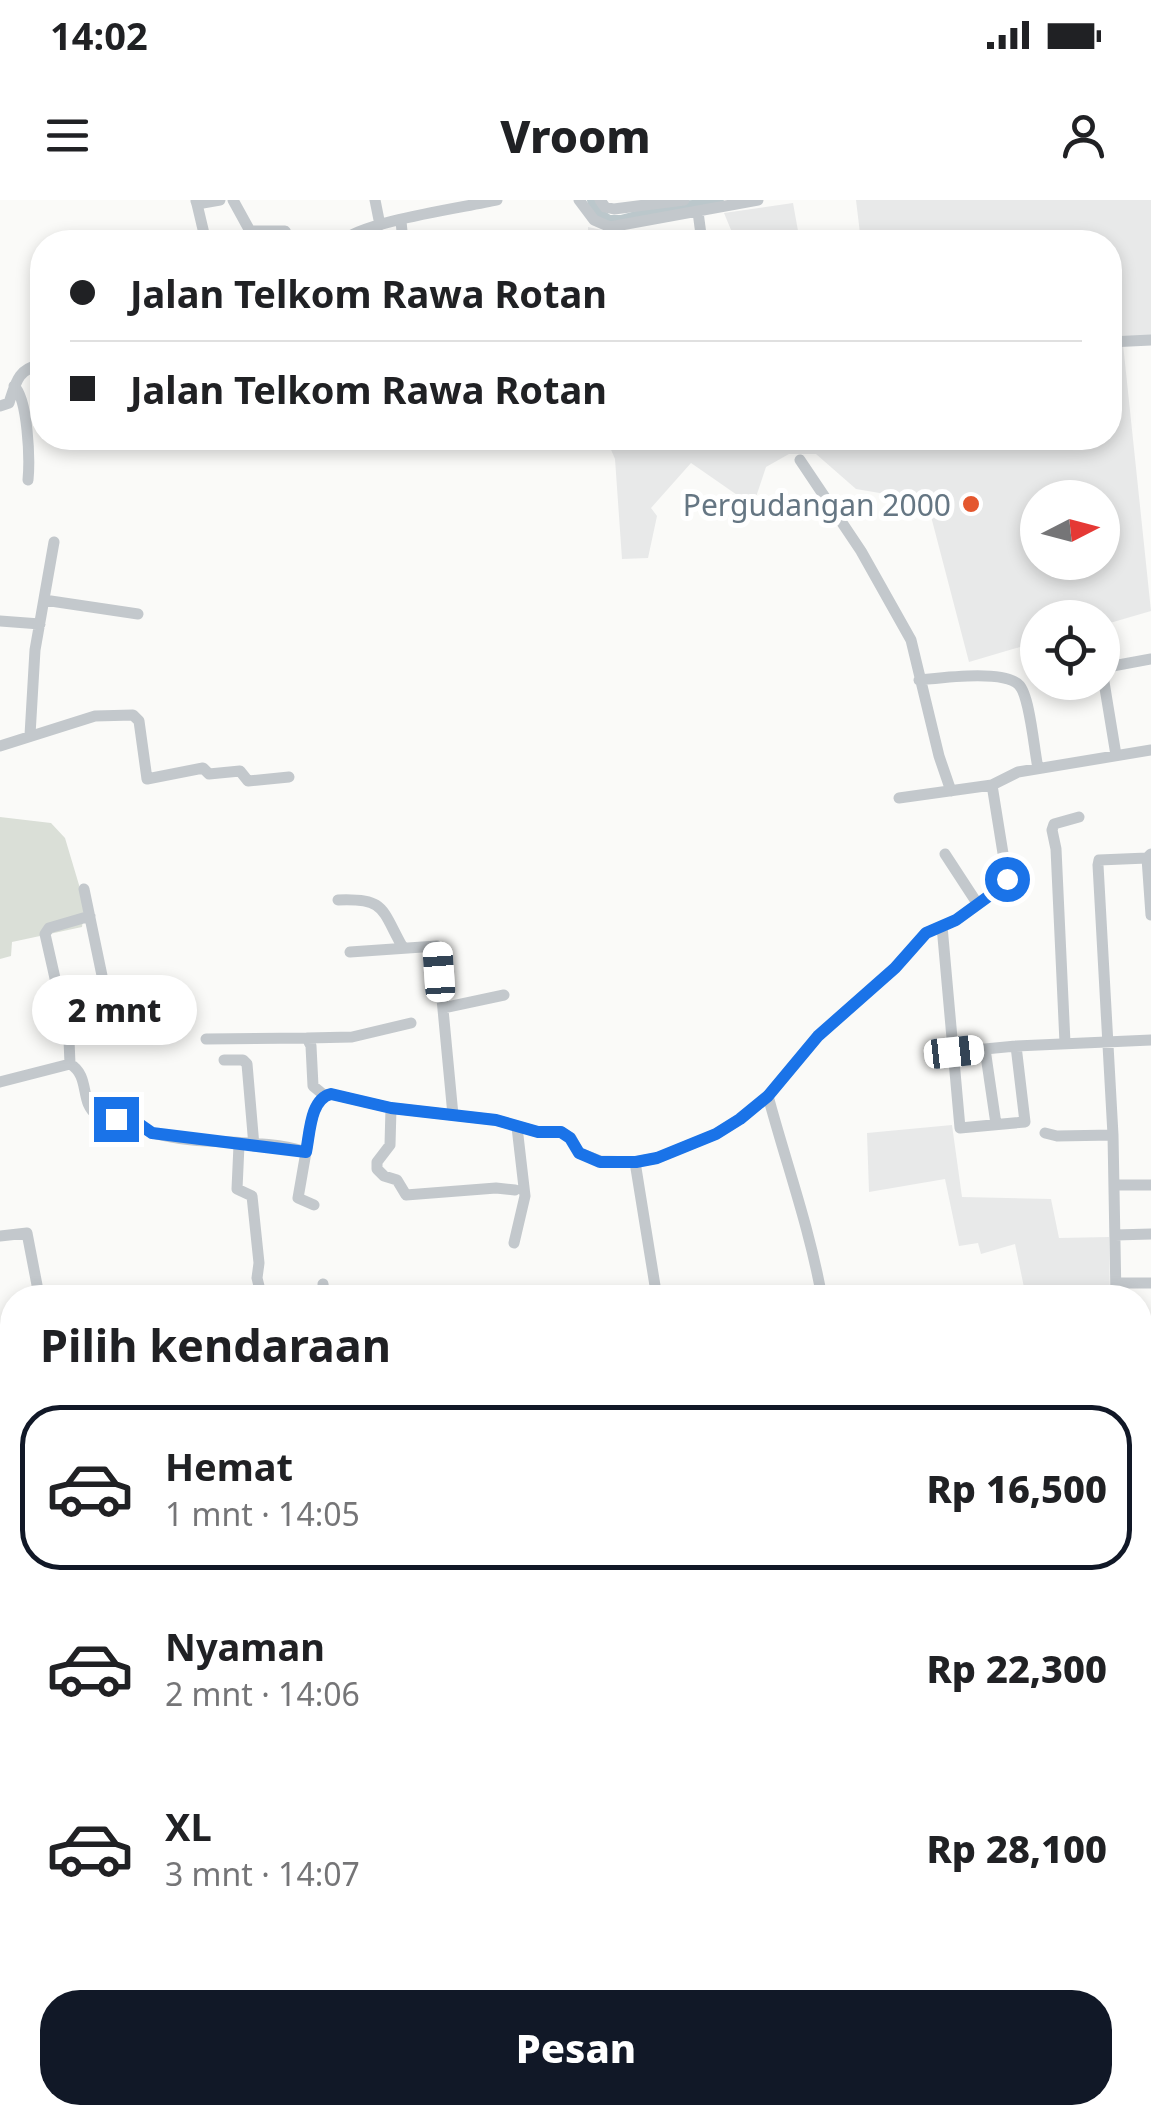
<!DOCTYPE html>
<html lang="id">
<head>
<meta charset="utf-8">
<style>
	body { margin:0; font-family:"Noto Sans",sans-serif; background:#f2f2f2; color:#202124; height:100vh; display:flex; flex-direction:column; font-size:38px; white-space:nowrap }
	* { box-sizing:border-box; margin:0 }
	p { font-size:32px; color:#757577 }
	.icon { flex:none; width:55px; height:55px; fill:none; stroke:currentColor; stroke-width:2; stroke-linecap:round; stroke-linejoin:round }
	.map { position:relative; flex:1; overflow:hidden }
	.details { position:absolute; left:0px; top:1085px; width:1152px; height:840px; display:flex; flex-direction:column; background:#fff; border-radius:40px 40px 0 0; box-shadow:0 5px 15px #0003 }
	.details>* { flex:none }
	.banner { position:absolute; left:30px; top:30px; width:1092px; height:220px; border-radius:40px; box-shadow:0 5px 15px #0003; display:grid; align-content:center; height:220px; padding:0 40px; background:#fff }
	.needle { width:65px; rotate:84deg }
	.tools { position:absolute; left:1020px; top:280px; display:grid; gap:20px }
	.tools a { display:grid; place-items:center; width:100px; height:100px; border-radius:50%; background:#fff; box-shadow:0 5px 15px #0003; font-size:50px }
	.end { position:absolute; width:45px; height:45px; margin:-22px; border:12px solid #1a73e8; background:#fff; box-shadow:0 0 0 5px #fff }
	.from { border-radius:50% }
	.bubble { position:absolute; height:70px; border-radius:35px; background:#fff; box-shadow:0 5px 15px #0003; font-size:32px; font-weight:800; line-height:70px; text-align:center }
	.car { position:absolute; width:30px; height:60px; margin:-30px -15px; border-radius:12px; box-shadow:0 0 8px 2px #0007; background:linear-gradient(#fff 24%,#345 0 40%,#fff 0 76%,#345 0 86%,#fff 0) }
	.banner b { display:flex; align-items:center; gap:35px; height:95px; font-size:38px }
	.banner b+b { border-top:2px solid #e0e0e0 }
	.banner i { width:25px; height:25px; background:#202124 }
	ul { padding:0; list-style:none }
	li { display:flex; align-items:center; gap:30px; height:165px; margin:0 20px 15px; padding:0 20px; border:5px solid transparent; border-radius:40px }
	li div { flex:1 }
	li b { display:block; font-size:38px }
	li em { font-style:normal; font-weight:800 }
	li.current { border-color:#111827 }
	li>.icon { width:90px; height:90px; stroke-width:1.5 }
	h2 { padding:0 40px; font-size:45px; line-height:120px }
	.button { display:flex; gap:20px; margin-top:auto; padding:20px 40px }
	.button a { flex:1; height:115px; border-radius:40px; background:#111827; color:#fff; font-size:40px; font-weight:800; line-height:115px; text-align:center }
	.status { display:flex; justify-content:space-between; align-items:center; height:70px; padding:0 50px; background:#fff; direction:ltr }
	.status svg { height:28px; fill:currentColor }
	header { display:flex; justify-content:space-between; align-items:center; height:130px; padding:0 40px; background:#fff; font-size:45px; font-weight:800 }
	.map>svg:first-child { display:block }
	.built { fill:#e8e9e9; fill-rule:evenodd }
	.green { fill:#dadfd7 }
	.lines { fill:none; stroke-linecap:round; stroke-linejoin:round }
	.canal { stroke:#bbc7cb; stroke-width:10 }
	.minor { stroke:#c3c8cc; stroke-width:11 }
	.route { stroke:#1a73e8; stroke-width:12 }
	.poi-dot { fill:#e4572e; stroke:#fff; stroke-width:4 }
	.labels { text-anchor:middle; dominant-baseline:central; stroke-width:10; stroke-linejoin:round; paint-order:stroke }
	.poi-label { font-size:30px; fill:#657683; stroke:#fff; text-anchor:end }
</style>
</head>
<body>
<div class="status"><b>14:02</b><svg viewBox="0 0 49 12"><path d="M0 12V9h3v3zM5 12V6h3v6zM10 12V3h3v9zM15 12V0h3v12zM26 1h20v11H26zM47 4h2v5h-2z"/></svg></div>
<header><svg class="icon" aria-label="menu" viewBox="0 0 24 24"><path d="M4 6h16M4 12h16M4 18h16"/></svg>Vroom<svg class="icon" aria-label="person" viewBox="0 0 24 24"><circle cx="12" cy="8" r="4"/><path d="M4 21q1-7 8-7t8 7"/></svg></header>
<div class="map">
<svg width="1151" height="1925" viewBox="0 0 1151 1925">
	<rect width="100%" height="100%" fill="#fafaf8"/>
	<path class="built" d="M856 0H1151V140L1123 144 1151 411 1103 425 1102 418H1038L1037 442 969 462 927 301 856 289 816 254H789L766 267 753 306 691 263 651 308 657 316 648 358 622 359 615 259 609 245 618 238H1110V42H861ZM1038 298H1102V362H1038Z
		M793 3 800 42H736L724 13Z
		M588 27 621 34 622 42H588Z
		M952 925 962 997 1051 999 1059 1038 1109 1037 1110 1097H1026L1015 1044 981 1054 978 1043 959 1046 945 979 869 992 867 933Z
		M891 1913H1051V1925H890Z"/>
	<path class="green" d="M0 617 51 623 65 638 85 705 82 727 12 742 11 756 0 759Z
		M1151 1802V1859L1140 1860V1803Z"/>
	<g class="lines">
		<path class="canal" d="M592 0 596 11 609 20H621L666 8 719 2
			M0 1624 12 1629
			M599 1912 610 1925"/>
		<path class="minor" d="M233 0 250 31H285L291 42
			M375 0 380 25
			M579 0 594 20 610 27 758 0
			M600 0 605 7 614 9 684 0
			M196 1 197 4 220 0
			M197 4 206 42
			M698 12 702 42
			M401 21 403 42
			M341 42C364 21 462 8 497 0
			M1110 142 1151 140
			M14 186C28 199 30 259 28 280
			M0 206 9 203C16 181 18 169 42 164
			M800 260 861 351 911 440 939 556 951 591
			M44 400 138 414
			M0 421 40 424
			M1102 468 1151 459
			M1102 470 1116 555
			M919 480C940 478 1004 469 1019 485 1030 496 1034 550 1038 568
			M30 535 35 450 54 342
			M0 546 95 516 133 515 139 521 147 579 203 568 209 574 240 571 248 581 289 577
			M899 598 992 585
			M945 654 977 703
			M1147 658 1151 715
			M338 700C385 698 381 708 402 746
			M942 726 960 928 1025 922 1016 846
			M350 752 437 746 453 915
			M443 808 504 795
			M65 827 110 814 84 689
			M307 838 352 837 411 823
			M206 839 307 838 311 846 313 886 324 895
			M1065 843 1056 649 1052 630 1054 624 1079 617
			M985 849 996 924
			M954 852 1016 846 1151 840
			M224 860H243L247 864 254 946
			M70 864 69 840 45 734 49 728 90 716
			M0 882 70 864C91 876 79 903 97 915 107 923 116 917 127 918 137 920 143 930 153 933 202 947 259 937 306 952 310 933 310 899 331 894L391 908 496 920 538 932H561L571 938 579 953 600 961 635 962 657 958 716 934 740 919 768 896 818 836 895 768 926 733 956 720 1005 684 1006 672 992 585 1018 572 1151 550
			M768 896C786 963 810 1029 822 1098
			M391 908 390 945 377 962V969L384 976 397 980 406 995 496 988 515 990
			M1045 933 1057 936 1113 935
			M239 945 237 989 252 996 259 1063 257 1078 262 1098
			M306 952 298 998 314 1005
			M635 962 657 1098
			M1114 985H1151
			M1115 1035 1151 1034
			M0 1036 27 1033 37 1085
			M514 1043 525 996 517 927
			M1116 1083H1151
			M323 1084 325 1098
			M1116 1098 1113 935 1098 665 1099 660 1147 658 1151 654
			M1140 1132H1151
			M1140 1193 1151 1192
			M1140 1420 1151 1425
			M1140 1458 1151 1457
			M0 1513 12 1507
			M0 1601 12 1607
			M1140 1620H1151
			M1140 1673 1151 1672
			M1140 1820 1151 1821
			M1140 1869H1151
			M561 1912 571 1925
			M618 1912 628 1925
			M1112 1912 1113 1925
			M431 1925 435 1912
			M507 1925 523 1912
			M747 1925V1912
			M798 1925 799 1912
			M843 1925 844 1912
			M893 1925 894 1912
			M1008 1925 1009 1912
			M1060 1925V1912"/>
	</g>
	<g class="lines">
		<path class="route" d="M116 919H132L152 933 306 952C310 933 310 899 331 894L391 908 496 920 538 932H561L570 938 579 953 600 962H636L657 958 716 934 740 919 768 896 818 836 895 768 926 733 956 720 1000 688 1007 679"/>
	</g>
	<circle class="poi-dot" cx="971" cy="304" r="10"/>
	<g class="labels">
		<g class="poi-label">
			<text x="951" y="304">Pergudangan 2000</text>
		</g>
	</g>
</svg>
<div class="tools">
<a><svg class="needle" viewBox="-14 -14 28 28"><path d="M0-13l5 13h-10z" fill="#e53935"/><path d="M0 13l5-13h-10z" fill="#757577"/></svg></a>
<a><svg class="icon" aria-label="locate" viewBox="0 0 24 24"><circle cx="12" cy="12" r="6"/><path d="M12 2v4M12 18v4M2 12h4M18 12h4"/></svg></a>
</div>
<i class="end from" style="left:1007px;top:679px"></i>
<i class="end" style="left:116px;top:919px"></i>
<div class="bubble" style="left:32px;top:775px;width:165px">2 mnt</div>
<i class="car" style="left:439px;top:772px;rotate:356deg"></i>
<i class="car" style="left:954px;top:852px;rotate:84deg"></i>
<div class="banner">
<b><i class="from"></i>Jalan Telkom Rawa Rotan</b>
<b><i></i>Jalan Telkom Rawa Rotan</b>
</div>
<section class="details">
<h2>Pilih kendaraan</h2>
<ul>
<li class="current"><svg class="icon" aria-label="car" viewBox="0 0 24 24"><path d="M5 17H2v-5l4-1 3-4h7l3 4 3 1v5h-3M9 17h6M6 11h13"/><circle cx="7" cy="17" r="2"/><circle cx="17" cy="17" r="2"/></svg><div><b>Hemat</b><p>1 mnt · 14:05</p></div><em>Rp 16,500</em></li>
<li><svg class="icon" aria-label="car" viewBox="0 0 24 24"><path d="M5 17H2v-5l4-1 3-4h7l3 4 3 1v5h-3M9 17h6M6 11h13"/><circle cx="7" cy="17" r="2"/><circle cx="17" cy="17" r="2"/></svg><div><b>Nyaman</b><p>2 mnt · 14:06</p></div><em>Rp 22,300</em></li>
<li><svg class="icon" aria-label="car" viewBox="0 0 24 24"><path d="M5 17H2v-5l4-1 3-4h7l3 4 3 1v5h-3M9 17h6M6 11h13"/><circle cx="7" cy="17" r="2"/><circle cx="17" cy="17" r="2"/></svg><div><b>XL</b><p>3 mnt · 14:07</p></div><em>Rp 28,100</em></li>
</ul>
<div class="button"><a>Pesan</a></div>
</section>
</div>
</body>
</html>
